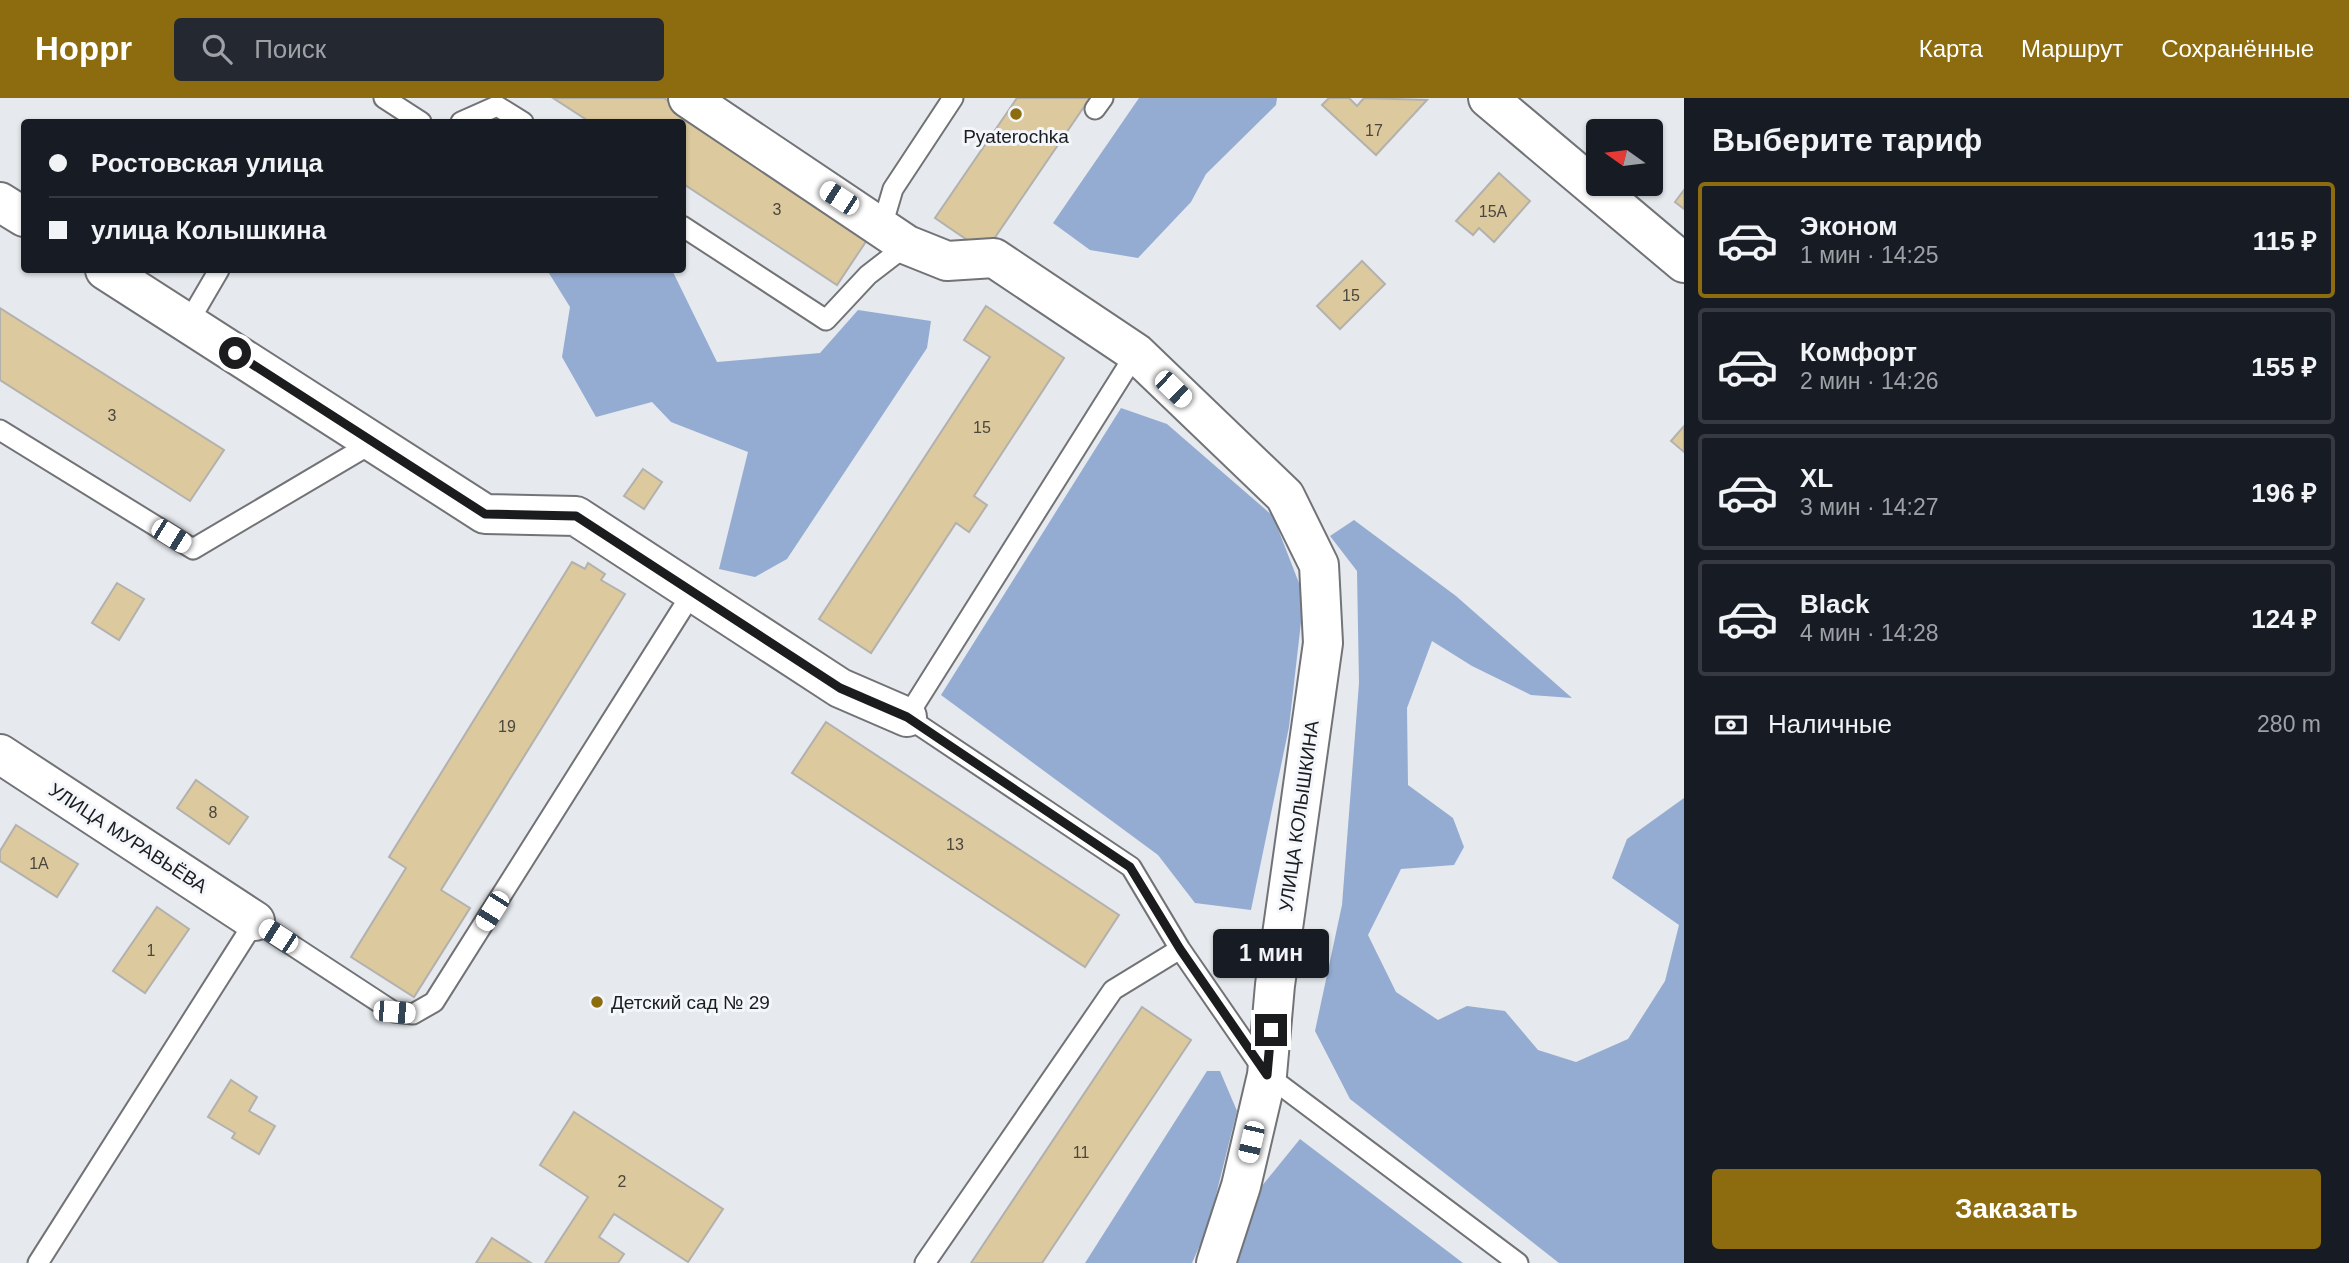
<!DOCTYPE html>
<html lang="ru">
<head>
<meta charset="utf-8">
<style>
	body { margin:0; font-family:Helvetica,sans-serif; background:#242831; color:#f1f3f6; height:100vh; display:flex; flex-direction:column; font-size:26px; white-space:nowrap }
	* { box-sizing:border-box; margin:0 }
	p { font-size:23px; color:#9ea1a6 }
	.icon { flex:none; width:38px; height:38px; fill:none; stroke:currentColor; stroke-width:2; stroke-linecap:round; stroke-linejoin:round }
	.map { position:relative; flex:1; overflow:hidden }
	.drawer { display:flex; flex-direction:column; background:#171b24; width:665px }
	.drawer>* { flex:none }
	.top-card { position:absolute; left:21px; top:21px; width:665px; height:154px; border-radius:7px; box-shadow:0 2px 5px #0004; display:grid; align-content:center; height:154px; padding:0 28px; background:#171b24 }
	.needle { width:46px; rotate:284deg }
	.controls { position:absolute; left:1586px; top:21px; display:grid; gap:14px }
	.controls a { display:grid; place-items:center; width:77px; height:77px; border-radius:7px; background:#171b24; box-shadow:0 2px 5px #0004; font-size:35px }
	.end { position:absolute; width:32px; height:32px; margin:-16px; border:9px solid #1b1c1e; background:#fff; box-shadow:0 0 0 4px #fff }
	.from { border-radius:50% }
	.bubble { position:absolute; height:49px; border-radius:7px; background:#171b24; box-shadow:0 2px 5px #0004; font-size:23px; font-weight:800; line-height:49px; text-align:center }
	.car { position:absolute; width:21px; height:42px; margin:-21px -10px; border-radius:9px; box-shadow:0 0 5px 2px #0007; background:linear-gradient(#fff 24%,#345 0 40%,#fff 0 76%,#345 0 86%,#fff 0) }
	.top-card b { display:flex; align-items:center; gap:24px; height:66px; font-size:26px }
	.top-card b+b { border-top:2px solid #363941 }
	.top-card i { width:18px; height:18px; background:#f1f3f6 }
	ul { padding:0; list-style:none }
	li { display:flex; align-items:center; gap:21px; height:116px; margin:0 14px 10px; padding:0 14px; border:4px solid #363941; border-radius:7px }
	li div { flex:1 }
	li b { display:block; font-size:26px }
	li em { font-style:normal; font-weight:800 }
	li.current { border-color:#8c6c0e }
	li>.icon { width:63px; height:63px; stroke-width:1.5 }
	h2 { padding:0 28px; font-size:32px; line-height:84px }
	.pay { display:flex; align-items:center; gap:18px; height:77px; padding:0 28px; font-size:26px }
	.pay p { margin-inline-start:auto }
	.cta { display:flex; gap:14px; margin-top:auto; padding:14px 28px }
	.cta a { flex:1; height:80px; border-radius:7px; background:#8c6c0e; color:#fff; font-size:28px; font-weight:800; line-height:80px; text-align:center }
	header { display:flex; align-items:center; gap:42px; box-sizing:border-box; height:98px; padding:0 35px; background:#8c6c0e; color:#fff }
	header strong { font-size:33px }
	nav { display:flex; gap:38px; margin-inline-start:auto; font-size:24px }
	.search { width:490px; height:63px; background:#242831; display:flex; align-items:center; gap:18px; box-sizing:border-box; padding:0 24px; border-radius:7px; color:#9ea1a6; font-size:26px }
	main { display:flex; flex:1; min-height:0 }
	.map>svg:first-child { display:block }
	.forest { fill:#95acd2 }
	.building { fill:#dcc99e; stroke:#b3b1ad; stroke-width:2 }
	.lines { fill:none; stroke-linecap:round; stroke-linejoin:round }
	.lane-casing { stroke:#717376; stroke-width:23 }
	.street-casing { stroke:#717376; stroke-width:42 }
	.lane { stroke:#fff; stroke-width:19 }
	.street { stroke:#fff; stroke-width:38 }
	.route { stroke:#1b1c1e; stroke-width:9 }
	.poi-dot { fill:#8c6c0e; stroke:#f3f6fa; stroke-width:2.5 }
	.labels { text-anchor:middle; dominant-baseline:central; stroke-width:6; stroke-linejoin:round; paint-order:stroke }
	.number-label { font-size:16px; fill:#4b473e }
	.poi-label { font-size:19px; fill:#1b1c1e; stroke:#f3f6fa }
	.street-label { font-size:19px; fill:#1b1c1e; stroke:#f3f6fa }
</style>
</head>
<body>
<header>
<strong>Hoppr</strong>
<div class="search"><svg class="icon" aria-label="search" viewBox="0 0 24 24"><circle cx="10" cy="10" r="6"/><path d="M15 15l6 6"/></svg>Поиск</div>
<nav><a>Карта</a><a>Маршрут</a><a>Сохранённые</a></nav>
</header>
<main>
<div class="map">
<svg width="1684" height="1165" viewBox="0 0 1684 1165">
	<rect width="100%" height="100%" fill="#e6e9ed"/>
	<path class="forest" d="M1139 0H1277L1276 7 1206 76 1191 104 1138 160 1090 152 1053 125Z
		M547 172H672L717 264 820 255 858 212 931 223 927 250 787 461 755 479 719 471 748 354 671 324 652 304 596 319 562 259 570 209Z
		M1121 310 1167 326 1273 418 1304 498 1289 629 1251 812 1195 805 1158 757 941 597Z
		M1354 422 1456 498 1572 600 1531 597 1472 568 1432 543 1407 610 1408 687 1453 720 1464 749 1454 767 1401 771 1368 837 1396 894 1438 922 1467 908 1505 913 1538 952 1576 964 1628 941 1665 883 1679 827 1612 780 1627 741 1684 700V1165H1559L1350 1001 1315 933 1342 807 1359 585 1357 473 1330 438Z
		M1207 973H1220L1237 1013 1208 1129 1192 1165H1085Z
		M1300 1041 1463 1165H1231L1252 1100Z"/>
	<path class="building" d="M553 0H664L871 136 837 187 682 85V24H590Z
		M1017 0H1090L985 154 935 120Z
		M1329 0H1349L1357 8 1364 0 1427 2 1376 57 1322 7Z
		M1499 75 1530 103 1494 144 1479 130 1473 137 1456 123Z
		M1684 92V111L1675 104Z
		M1362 163 1385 186 1340 231 1317 208Z
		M986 208 1064 260 974 398 987 407 969 434 956 425 871 555 819 521 990 259 964 242Z
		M0 210 224 352 190 403 0 282Z
		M1684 328V354L1671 343Z
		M643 371 662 384 644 411 624 398Z
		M572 464 585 471 588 465 605 476 601 482 625 496 441 792 470 810 414 899 351 859 406 770 389 759Z
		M117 485 144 501 119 542 92 525Z
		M826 624 1119 817 1085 869 792 675Z
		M196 682 248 719 229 746 177 710Z
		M16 727 78 766 57 799 0 763V753Z
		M157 809 189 831 145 895 113 873Z
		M1142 909 1191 942 1042 1165H971Z
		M231 982 257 999 249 1013 275 1028 259 1056 232 1040 235 1035 208 1019Z
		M574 1014 723 1111 688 1164 614 1116 599 1139 624 1156 618 1165H545L588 1099 540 1067Z
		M492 1140 531 1165H476Z"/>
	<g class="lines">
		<g class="lane-casing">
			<path id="lane" d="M384 0 421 24
				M1095 11 1103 0
				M461 24 497 8 523 24
				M682 128 826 222 868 177 907 147
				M882 128 893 91 953 0
				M188 225 219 172
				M1136 255 907 619 1131 769 1180 851 1267 977 1518 1165
				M0 332 193 451 374 344
				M38 1165 255 823 394 914 413 916 434 904 694 492
				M925 1165 1113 892 1180 851"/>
		</g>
		<g class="street-casing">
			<path id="street" d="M688 0 907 147 947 163 994 160 1136 255 1285 398 1319 467 1323 545 1275 887 1267 977 1241 1088 1216 1165
				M1488 0 1684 165
				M0 104 24 119
				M105 172 485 416 576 418 840 590 907 619
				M0 656 255 823"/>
		</g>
		<use href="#lane" class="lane"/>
		<use href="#street" class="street"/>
	</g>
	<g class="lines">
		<path class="route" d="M235 255 485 416 576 418 840 590 907 619 1130 769 1180 851 1267 977 1271 932"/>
	</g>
	<g class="poi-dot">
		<circle cx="1016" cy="16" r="7"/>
		<circle cx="597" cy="904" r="7"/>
	</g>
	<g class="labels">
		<g class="number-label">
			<text x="1374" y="32">17</text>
			<text x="777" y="111">3</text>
			<text x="1493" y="113">15А</text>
			<text x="1351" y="197">15</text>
			<text x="112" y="317">3</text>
			<text x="982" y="329">15</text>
			<text x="507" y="628">19</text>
			<text x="213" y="714">8</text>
			<text x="955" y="746">13</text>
			<text x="39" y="765">1А</text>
			<text x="151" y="852">1</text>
			<text x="1081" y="1054">11</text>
			<text x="622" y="1083">2</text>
		</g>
		<g class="poi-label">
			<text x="1016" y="38">Pyaterochka</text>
			<text x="611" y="904" text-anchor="start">Детский сад № 29</text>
		</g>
		<g class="street-label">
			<text transform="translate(1299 718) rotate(-82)">УЛИЦА КОЛЫШКИНА</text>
			<text transform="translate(128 740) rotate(33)">УЛИЦА МУРАВЬЁВА</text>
		</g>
	</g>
</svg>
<div class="controls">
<a><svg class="needle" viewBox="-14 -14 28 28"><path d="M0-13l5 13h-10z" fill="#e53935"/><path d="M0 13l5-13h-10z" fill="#9ea1a6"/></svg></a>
</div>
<i class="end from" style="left:235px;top:255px"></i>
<i class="end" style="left:1271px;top:932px"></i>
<div class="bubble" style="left:1213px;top:831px;width:116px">1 мин</div>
<i class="car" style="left:839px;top:100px;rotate:303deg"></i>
<i class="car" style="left:1173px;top:291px;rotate:134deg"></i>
<i class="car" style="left:171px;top:438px;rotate:122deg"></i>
<i class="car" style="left:492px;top:813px;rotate:212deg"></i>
<i class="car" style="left:278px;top:838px;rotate:303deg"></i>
<i class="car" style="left:394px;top:914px;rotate:95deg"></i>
<i class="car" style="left:1251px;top:1044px;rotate:193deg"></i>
<div class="top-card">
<b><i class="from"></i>Ростовская улица</b>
<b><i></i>улица Колышкина</b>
</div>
</div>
<section class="drawer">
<h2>Выберите тариф</h2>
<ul>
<li class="current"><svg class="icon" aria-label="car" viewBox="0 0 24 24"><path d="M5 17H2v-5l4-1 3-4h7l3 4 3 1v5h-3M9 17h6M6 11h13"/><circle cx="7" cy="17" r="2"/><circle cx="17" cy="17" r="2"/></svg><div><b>Эконом</b><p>1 мин · 14:25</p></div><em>115 ₽</em></li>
<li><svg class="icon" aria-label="car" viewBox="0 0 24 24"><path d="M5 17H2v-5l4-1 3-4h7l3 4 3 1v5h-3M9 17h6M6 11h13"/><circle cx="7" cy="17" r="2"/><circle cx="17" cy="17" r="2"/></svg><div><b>Комфорт</b><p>2 мин · 14:26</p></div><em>155 ₽</em></li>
<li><svg class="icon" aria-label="car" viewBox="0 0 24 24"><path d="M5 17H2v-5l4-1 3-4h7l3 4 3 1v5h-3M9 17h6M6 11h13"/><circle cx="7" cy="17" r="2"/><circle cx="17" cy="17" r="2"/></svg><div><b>XL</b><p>3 мин · 14:27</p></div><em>196 ₽</em></li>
<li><svg class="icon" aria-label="car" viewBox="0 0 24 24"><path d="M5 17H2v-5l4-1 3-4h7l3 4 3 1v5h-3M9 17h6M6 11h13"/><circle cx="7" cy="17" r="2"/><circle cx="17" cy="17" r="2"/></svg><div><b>Black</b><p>4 мин · 14:28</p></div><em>124 ₽</em></li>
</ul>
<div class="pay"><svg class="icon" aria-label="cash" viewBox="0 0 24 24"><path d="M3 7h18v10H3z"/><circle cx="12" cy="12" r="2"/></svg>Наличные<p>280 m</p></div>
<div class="cta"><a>Заказать</a></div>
</section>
</main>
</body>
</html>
